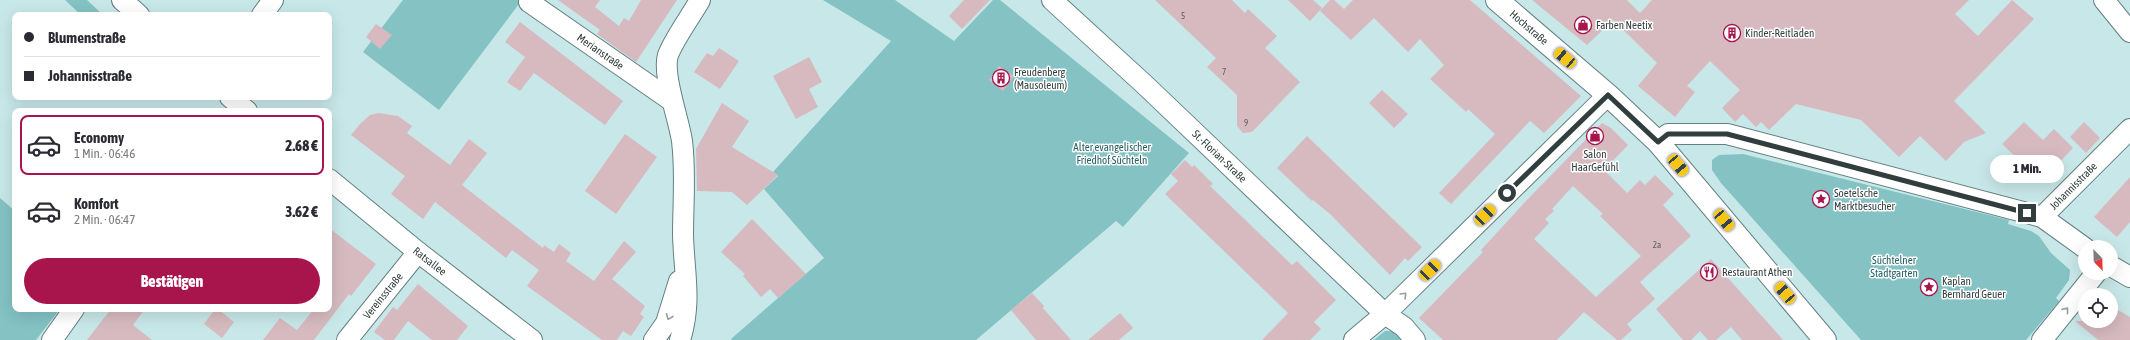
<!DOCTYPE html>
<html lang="de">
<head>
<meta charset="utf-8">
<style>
	body { margin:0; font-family:"Asap Condensed",sans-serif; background:#f2f2f3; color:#2b2b33; height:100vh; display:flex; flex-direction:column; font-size:15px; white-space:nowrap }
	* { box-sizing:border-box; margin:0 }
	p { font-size:13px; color:#7c7c81 }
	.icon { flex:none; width:22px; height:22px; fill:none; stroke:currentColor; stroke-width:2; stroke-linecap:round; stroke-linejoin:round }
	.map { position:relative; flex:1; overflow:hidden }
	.details { position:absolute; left:12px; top:108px; width:320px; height:204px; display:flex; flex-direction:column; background:#fff; border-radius:8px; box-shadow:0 4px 16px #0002 }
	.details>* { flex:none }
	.top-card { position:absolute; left:12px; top:12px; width:320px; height:88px; border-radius:8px; box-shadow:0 4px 16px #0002; display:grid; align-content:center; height:88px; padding:0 12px; background:#fff }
	.needle { width:26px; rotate:157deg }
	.buttons { position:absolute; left:2078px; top:240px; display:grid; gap:8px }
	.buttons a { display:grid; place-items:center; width:40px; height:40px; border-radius:50%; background:#fff; box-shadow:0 4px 16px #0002; font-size:20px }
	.end { position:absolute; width:18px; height:18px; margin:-9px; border:5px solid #323e3e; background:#fff; box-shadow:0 0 0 2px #fff }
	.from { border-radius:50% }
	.bubble { position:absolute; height:28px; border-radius:14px; background:#fff; box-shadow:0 4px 16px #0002; font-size:13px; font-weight:800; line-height:28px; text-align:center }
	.car { position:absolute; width:12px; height:24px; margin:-12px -6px; border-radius:5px; box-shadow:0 0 3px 1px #0007; background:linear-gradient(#f5c518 24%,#345 0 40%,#f5c518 0 76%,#345 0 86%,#f5c518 0) }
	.top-card b { display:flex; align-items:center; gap:14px; height:38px; font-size:15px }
	.top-card b+b { border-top:1px solid #e1e1e2 }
	.top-card i { width:10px; height:10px; background:#2b2b33 }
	ul { padding:7px 0 0; list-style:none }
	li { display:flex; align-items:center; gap:12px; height:60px; margin:0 8px 6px; padding:0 4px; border:2px solid transparent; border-radius:8px }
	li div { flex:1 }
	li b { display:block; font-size:15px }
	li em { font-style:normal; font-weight:800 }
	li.active { border-color:#a8154d }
	li>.icon { width:36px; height:36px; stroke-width:1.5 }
	.action { display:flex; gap:8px; margin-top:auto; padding:8px 12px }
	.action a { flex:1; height:46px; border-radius:24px; background:#a8154d; color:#fff; font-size:16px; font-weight:800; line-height:46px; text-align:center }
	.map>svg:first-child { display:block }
	.green { fill:#84c2c4 }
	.building { fill:#d6babf; fill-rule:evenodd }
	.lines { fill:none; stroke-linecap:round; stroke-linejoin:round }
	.minor-casing { stroke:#648081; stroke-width:22 }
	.major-casing { stroke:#648081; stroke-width:24 }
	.minor { stroke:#fff; stroke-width:20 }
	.major { stroke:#fff; stroke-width:22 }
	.oneway { stroke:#989e9e }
	.route { stroke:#323e3e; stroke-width:5 }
	.labels { text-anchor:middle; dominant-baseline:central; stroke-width:3; stroke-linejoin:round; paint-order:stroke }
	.number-label { font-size:9px; fill:#5b5d5e }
	.poi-label { font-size:11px; fill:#323e3e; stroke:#fff; text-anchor:start }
	.street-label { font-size:11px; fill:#323e3e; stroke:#fff }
	.park-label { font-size:11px; fill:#255f61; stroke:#fff }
</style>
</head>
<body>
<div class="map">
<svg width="2130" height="340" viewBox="0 0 2130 340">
	<rect width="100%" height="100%" fill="#c8e7e8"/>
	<path class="green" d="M65 0H87L103 15H81Z
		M403 0H522L439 110 363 52Z
		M823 0H895L954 41 993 0H1000L1189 153 1123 227 1116 221 976 340H732L731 339 824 258 764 189 778 176 773 172 891 41Z
		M1743 154 2009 220 2008 224 2031 231 2039 236 2051 253 2070 270 2069 280 2056 298 2059 301 2026 340H1861L1721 183 1712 170V160L1719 155Z
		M0 198 15 211V309H60L36 340H0Z
		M1385 331H1398L1405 340H1374Z"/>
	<path class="building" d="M558 0H600L595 7 619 26 624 18 629 21 641 0H677L636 62 597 34 600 30Z
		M964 0H990L962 29 949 16Z
		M1155 0H1232L1245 13 1248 9 1277 36 1265 48 1300 82 1252 132 1243 133 1237 126V95L1207 67 1216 58Z
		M1288 0H1313L1322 8 1310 21Z
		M1330 0H1334L1344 9 1353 0H1470L1581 96 1544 133 1530 121 1451 204 1439 193 1495 134 1468 109 1466 112 1430 79 1444 65 1420 39 1408 52 1374 18 1351 40 1320 11Z
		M1532 0H1627L1640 13 1652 0H1969L1955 14 1978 36 2012 0 2034 19 1954 101 1986 133 1964 142 1946 161 1920 136 1899 157 1861 120 1796 104 1769 130 1761 122 1756 127 1743 114 1735 122 1722 108 1740 90 1710 61 1687 86 1695 92 1675 117 1638 86 1657 63 1613 20 1587 45Z
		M520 22 623 101 605 125 534 73 520 91 507 82 525 57 505 42Z
		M376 24 392 35 380 49 366 37Z
		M719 48 739 61 720 89 694 72 707 53 713 56Z
		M809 57 822 82 809 89 818 107 796 119 773 76Z
		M999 66 1014 76 1003 91 989 80Z
		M1382 90 1408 114 1394 128 1369 103Z
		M722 103 749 121 732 147 778 175 747 205 732 192 697 191 696 149Z
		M379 113 398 116 412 126 407 133 450 165 469 139 487 153 462 185 543 248 544 245 554 252 559 244 571 253 566 261 594 281 624 241 636 252 612 279 645 306 640 314 644 317 631 336 623 331 617 340H602L527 286 539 270 512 250 506 258 435 202 423 219 391 194 405 176 351 135 360 124 370 115Z
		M2024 122 2043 140 2054 129 2073 148 2041 181 2002 144Z
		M2084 122 2100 138 2086 153 2070 137Z
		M1602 123 1611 128 1628 145 1604 170 1627 193 1640 180 1645 185 1655 175 1674 194 1663 205 1691 236 1640 282 1655 299 1627 324 1632 330 1621 340H1617L1584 312 1557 340H1443L1419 318 1483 252 1481 250 1526 201ZM1573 186 1603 214 1600 216 1641 256 1596 297 1534 239 1549 223 1545 219 1554 211 1552 209Z
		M625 134 657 157 616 214 585 191Z
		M1307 136 1422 247 1408 261 1405 258 1390 275 1330 214 1313 200 1312 201 1277 168Z
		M1185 160 1192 167 1194 165 1213 184 1210 186 1292 265 1297 261 1336 300 1314 322 1321 329 1310 340H1262L1288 313 1165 194 1178 181 1171 174Z
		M2130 177V222L2117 237 2094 217Z
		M752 219 806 274 778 298 770 289 761 297 743 276 745 274 721 252Z
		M329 228 376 264 351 296 349 294 314 340H263L280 318 297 330 314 309H329Z
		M1711 259 1753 306 1783 340H1742L1731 327 1716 340H1708L1700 331 1691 340H1683L1656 309Z
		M418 284 468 326 457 340H432L408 321 394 340H385L374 332 393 307 397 310Z
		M1032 293 1044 306 1043 308 1071 340H1036L1011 310Z
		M2111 306 2130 317V340H2098L2075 321H2111Z
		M111 309H145L133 325 152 340H87Z
		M215 309H218L234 322 222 338 204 324Z
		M1120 313 1133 328 1119 340H1088Z"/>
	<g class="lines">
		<g class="minor-casing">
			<g id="minor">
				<path d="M122 0 139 15"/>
				<path id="s1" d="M1052 0 1145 85 1385 314 1404 327 1415 340"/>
				<path d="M2104 0 2130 32"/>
				<path id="s2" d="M529 2 672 101"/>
				<path d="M262 15 273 0"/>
				<path d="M230 97 247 111"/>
				<path d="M1658 142 1668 134H1727L2042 217 2085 248"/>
				<path id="s3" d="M329 179 418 252 532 340"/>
				<path id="s4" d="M2042 217 2130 129"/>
				<path d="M2111 266 2130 277"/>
				<path d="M52 340 74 309"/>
				<path id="s5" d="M347 340 418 252"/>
				<path d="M654 340 666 323 679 281"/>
				<path d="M680 340C692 302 684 273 683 235 683 204 686 172 682 141 679 120 662 74 668 55 674 39 691 16 700 0"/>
				<path d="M1354 340 1385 314 1608 95"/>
				<path d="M2042 340 2096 273"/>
			</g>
		</g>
		<g class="major-casing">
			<g id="major">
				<path id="s6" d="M1497 0 1608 95 1658 142 1825 340"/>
			</g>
		</g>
		<use href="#minor" class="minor"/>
		<use href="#major" class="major"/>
	</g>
	<defs><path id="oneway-chevron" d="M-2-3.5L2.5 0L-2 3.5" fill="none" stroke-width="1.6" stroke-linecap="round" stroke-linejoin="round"/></defs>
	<g class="oneway">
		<use href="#oneway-chevron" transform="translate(1404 295) rotate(-45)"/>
		<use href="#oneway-chevron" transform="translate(2066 310) rotate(-51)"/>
		<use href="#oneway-chevron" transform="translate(669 317) rotate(112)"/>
	</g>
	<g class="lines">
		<path class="route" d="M1507 193 1608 95 1658 142 1668 134H1727L2027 213"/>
	</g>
	<defs>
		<g id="shop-ring" transform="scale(0.9)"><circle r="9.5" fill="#fff" stroke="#a8154d" stroke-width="1.5"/><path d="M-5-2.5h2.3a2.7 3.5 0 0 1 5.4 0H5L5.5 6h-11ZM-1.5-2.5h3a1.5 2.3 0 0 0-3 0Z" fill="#a8154d"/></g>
		<g id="building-ring" transform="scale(0.9)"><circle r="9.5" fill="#fff" stroke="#a8154d" stroke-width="1.5"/><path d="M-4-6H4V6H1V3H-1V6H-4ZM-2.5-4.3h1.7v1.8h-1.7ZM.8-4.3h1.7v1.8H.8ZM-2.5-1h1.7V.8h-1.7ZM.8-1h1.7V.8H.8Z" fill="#a8154d"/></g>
		<g id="sight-ring" transform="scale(0.9)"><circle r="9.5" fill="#fff" stroke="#a8154d" stroke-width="1.5"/><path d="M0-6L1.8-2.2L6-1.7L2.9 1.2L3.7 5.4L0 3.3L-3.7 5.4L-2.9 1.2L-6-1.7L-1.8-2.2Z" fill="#a8154d"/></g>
		<g id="restaurant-ring" transform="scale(0.9)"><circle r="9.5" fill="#fff" stroke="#a8154d" stroke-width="1.5"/><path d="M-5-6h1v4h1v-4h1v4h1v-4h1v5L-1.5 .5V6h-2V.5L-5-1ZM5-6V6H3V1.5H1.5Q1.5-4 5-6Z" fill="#a8154d"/></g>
	</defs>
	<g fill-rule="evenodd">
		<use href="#shop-ring" x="1583" y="25"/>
		<use href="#building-ring" x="1732" y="33"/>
		<use href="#building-ring" x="1001" y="78"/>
		<use href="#shop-ring" x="1595" y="136"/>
		<use href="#sight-ring" x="1821" y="199"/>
		<use href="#restaurant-ring" x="1709" y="272"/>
		<use href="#sight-ring" x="1929" y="287"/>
	</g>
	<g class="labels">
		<g class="number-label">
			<text x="1183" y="16">5</text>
			<text x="1224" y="72">7</text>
			<text x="1246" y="123">9</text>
			<text x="1657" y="245">2a</text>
		</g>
		<g class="poi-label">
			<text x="1596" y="25">Farben Neetix</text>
			<text x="1745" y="33">Kinder-Reitladen</text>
			<text x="1014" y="72">Freudenberg<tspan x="1014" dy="13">(Mausoleum)</tspan></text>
			<text x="1595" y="154" text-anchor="middle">Salon<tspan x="1595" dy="13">HaarGefühl</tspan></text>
			<text x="1834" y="193">Soetelsche<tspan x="1834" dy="13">Marktbesucher</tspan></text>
			<text x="1722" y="272">Restaurant Athen</text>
			<text x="1942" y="281">Kaplan<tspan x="1942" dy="13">Bernhard Geuer</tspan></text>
		</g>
		<g class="street-label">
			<text stroke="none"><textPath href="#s6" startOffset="42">Hochstraße</textPath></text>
			<text stroke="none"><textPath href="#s2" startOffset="87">Merianstraße</textPath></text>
			<text stroke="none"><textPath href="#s1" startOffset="229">St.-Florian-Straße</textPath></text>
			<text stroke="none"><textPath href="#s4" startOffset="44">Johannisstraße</textPath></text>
			<text stroke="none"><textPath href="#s3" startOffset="130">Ratsallee</textPath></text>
			<text stroke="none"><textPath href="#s5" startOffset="57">Vereinsstraße</textPath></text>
		</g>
		<g class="park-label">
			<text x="1112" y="147">Alter evangelischer<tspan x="1112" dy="13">Friedhof Süchteln</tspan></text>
			<text x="1894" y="260">Süchtelner<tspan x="1894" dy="13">Stadtgarten</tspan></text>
		</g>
	</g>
</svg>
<div class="buttons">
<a><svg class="needle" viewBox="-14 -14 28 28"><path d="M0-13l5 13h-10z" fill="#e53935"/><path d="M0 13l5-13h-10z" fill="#7c7c81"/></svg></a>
<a><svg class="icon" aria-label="locate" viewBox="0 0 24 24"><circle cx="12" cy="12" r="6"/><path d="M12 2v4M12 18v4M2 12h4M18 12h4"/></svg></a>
</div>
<i class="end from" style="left:1507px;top:193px"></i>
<i class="end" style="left:2027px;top:213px"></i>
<div class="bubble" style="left:1990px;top:155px;width:74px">1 Min.</div>
<i class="car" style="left:1565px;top:58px;rotate:310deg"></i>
<i class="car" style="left:1678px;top:165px;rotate:140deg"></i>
<i class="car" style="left:1485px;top:215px;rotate:46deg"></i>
<i class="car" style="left:1724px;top:220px;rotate:140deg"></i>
<i class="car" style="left:1430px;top:270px;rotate:46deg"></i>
<i class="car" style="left:1785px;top:293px;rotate:319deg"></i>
<div class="top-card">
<b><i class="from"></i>Blumenstraße</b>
<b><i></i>Johannisstraße</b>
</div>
<section class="details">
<ul>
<li class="active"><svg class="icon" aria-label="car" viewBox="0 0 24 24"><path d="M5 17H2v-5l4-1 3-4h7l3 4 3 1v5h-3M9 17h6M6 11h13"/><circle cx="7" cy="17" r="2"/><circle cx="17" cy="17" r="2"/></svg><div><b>Economy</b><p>1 Min. · 06:46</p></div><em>2.68 €</em></li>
<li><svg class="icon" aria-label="car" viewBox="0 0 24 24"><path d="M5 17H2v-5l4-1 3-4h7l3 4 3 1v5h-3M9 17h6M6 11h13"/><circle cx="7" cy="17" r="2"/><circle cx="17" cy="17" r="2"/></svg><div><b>Komfort</b><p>2 Min. · 06:47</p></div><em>3.62 €</em></li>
</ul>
<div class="action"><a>Bestätigen</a></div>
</section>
</div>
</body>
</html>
